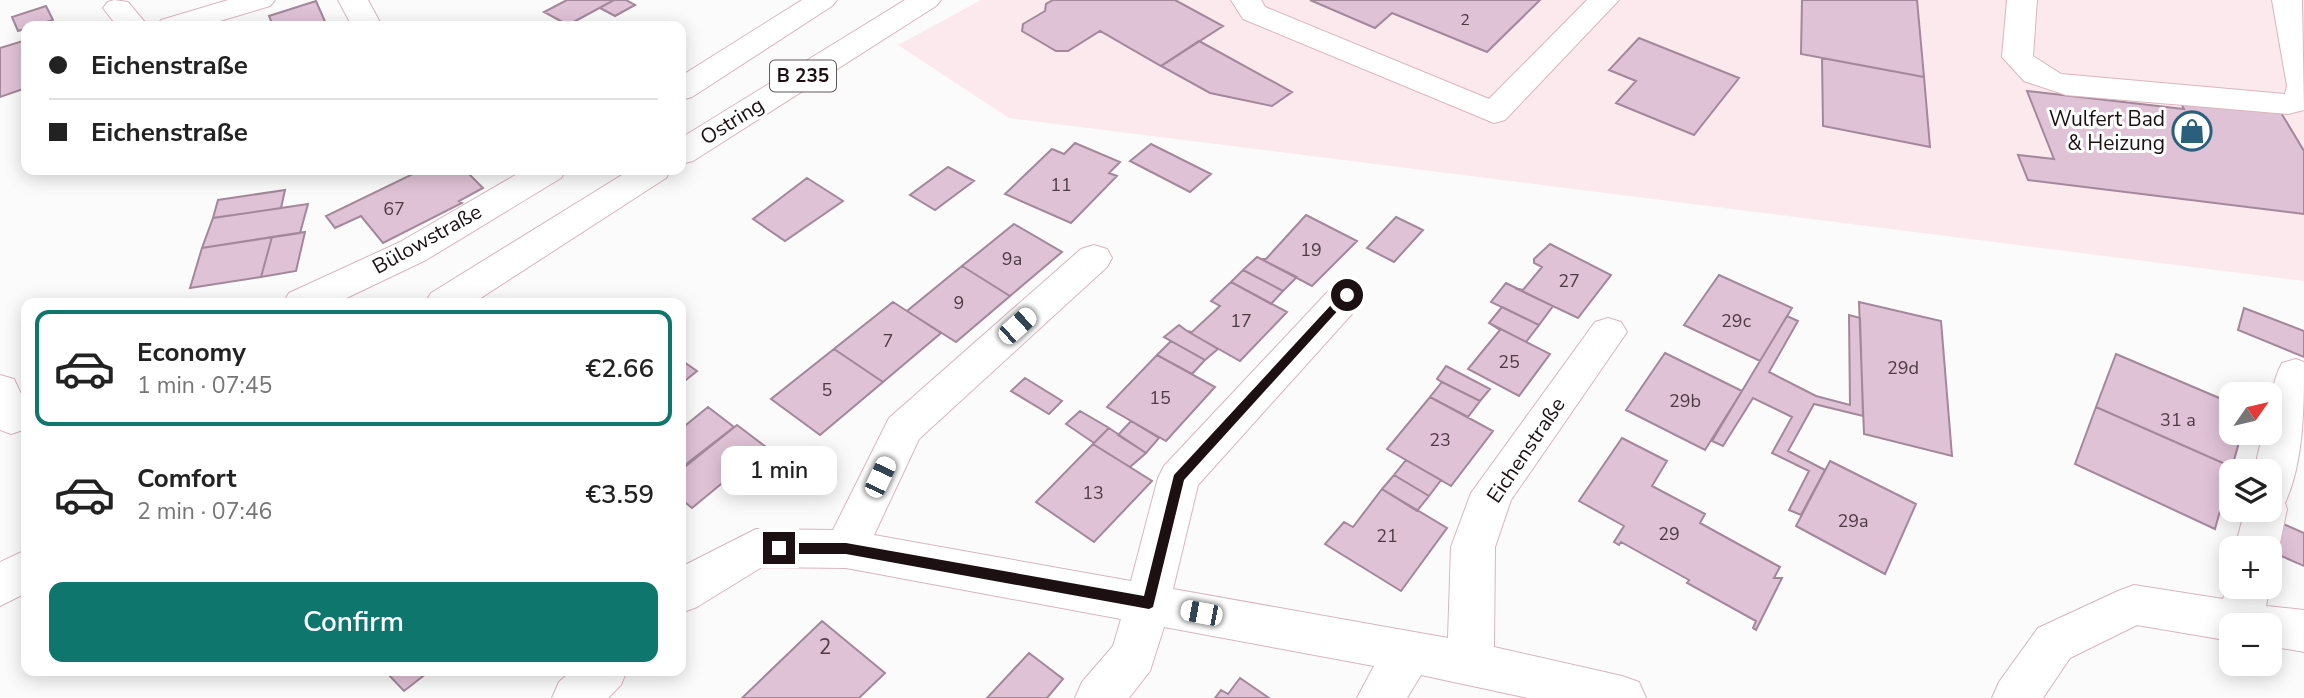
<!DOCTYPE html>
<html lang="en">
<head>
<meta charset="utf-8">
<style>
	body { margin:0; font-family:"Nunito Sans",sans-serif; background:#f6f6f6; color:#222; height:100vh; display:flex; flex-direction:column; font-size:26px; white-space:nowrap }
	* { box-sizing:border-box; margin:0 }
	p { font-size:23px; color:#767676 }
	.icon { flex:none; width:38px; height:38px; fill:none; stroke:currentColor; stroke-width:2; stroke-linecap:round; stroke-linejoin:round }
	.map { position:relative; flex:1; overflow:hidden }
	.panel { position:absolute; left:21px; top:298px; width:665px; height:378px; display:flex; flex-direction:column; background:#fff; border-radius:14px; box-shadow:0 4px 18px #0003 }
	.panel>* { flex:none }
	.banner { position:absolute; left:21px; top:21px; width:665px; height:154px; border-radius:14px; box-shadow:0 4px 18px #0003; display:grid; align-content:center; height:154px; padding:0 28px; background:#fff }
	.needle { width:46px; rotate:56deg }
	.tools { position:absolute; left:2219px; top:382px; display:grid; gap:14px }
	.tools a { display:grid; place-items:center; width:63px; height:63px; border-radius:14px; background:#fff; box-shadow:0 4px 18px #0003; font-size:35px }
	.end { position:absolute; width:32px; height:32px; margin:-16px; border:9px solid #1d1013; background:#fff; box-shadow:0 0 0 4px #fff }
	.from { border-radius:50% }
	.bubble { position:absolute; height:49px; border-radius:14px; background:#fff; box-shadow:0 4px 18px #0003; font-size:23px; font-weight:600; line-height:49px; text-align:center }
	.car { position:absolute; width:21px; height:42px; margin:-21px -10px; border-radius:9px; box-shadow:0 0 5px 2px #0007; background:linear-gradient(#fff 24%,#345 0 40%,#fff 0 76%,#345 0 86%,#fff 0) }
	.banner b { display:flex; align-items:center; gap:24px; height:66px; font-size:26px }
	.banner b+b { border-top:2px solid #e0e0e0 }
	.banner i { width:18px; height:18px; background:#222 }
	ul { padding:12px 0 0; list-style:none }
	li { display:flex; align-items:center; gap:21px; height:116px; margin:0 14px 10px; padding:0 14px; border:4px solid transparent; border-radius:14px }
	li div { flex:1 }
	li b { display:block; font-size:26px }
	li em { font-style:normal; font-weight:600 }
	li.active { border-color:#0f766e }
	li>.icon { width:63px; height:63px; stroke-width:1.5 }
	.button { display:flex; gap:14px; margin-top:auto; padding:14px 28px }
	.button a { flex:1; height:80px; border-radius:14px; background:#0f766e; color:#fff; font-size:28px; font-weight:600; line-height:80px; text-align:center }
	.map>svg:first-child { display:block }
	.built { fill:#fce9ed }
	.building { fill:#e0c2d6; stroke:#a3879a; stroke-width:2 }
	.lines { fill:none; stroke-linecap:round; stroke-linejoin:round }
	.minor-casing { stroke:#dab5bd; stroke-width:2 }
	.major-casing { stroke:#dab5bd; stroke-width:2 }
	.minor { fill:#fff; fill-rule:evenodd }
	.major { fill:#fff; fill-rule:evenodd }
	.route { fill:#1d1013 }
	.labels { text-anchor:middle; dominant-baseline:central; stroke-width:6; stroke-linejoin:round; paint-order:stroke }
	.far-number-label { font-size:16px; fill:#4e3c44 }
	.number-label { font-size:18px; fill:#4e3c44 }
	.shield { fill:#fff; stroke:#61585a; stroke-width:2 }
	.shield-label { font-size:19px; font-weight:bold; fill:#1d1013 }
	.poi-label { font-size:21px; fill:#1d1013; stroke:#fff; text-anchor:end }
	.street-label { font-size:21px; fill:#1d1013; stroke:#fff }
	.near-number-label { font-size:21px; fill:#4e3c44 }
</style>
</head>
<body>
<div class="map">
<svg width="2304" height="698" viewBox="0 0 2304 698">
	<rect width="100%" height="100%" fill="#fbfbfb"/>
	<path class="built" d="M981 0H2304V281L1009 118 898 45Z"/>
	<path class="building" d="M567 0H614L568 25 544 12Z
		M614 0H626L635 5 615 16 600 8Z
		M1053 0H1175L1223 26 1161 66 1100 31 1068 51H1056L1022 31 1023 24 1045 11 1046 4Z
		M1310 0H1540L1487 52 1392 13 1375 28Z
		M1802 0H1917L1924 77 1801 54Z
		M316 1 327 26H273L269 16Z
		M46 6 53 20 18 31 12 17Z
		M1639 38 1739 78 1694 135 1616 103 1636 81 1609 70Z
		M26 40V88L0 97V48Z
		M1199 41 1292 92 1272 106 1210 93 1161 66Z
		M1822 58 1924 77 1930 147 1823 126Z
		M2027 91 2184 109 2179 99 2280 111 2304 151V214L2028 180 2018 155 2054 159Z
		M1075 143 1120 162 1109 173 1117 176 1071 223 1005 194 1052 149 1064 154Z
		M1151 144 1211 174 1190 192 1130 161Z
		M948 167 974 181 935 210 910 195Z
		M421 170H465L483 188 459 201 462 203 383 243 361 216 335 228 326 216Z
		M807 178 843 201 785 241 753 219Z
		M285 190 281 208 213 218 218 200Z
		M308 204 300 233 202 248 213 218Z
		M1306 215 1357 241 1312 286 1261 259H1266Z
		M1396 217 1423 230 1394 262 1367 248Z
		M1014 224 1062 252 1010 296 962 266Z
		M305 232 296 271 261 277 272 237Z
		M272 237 261 277 190 288 202 248Z
		M1550 244 1611 275 1578 318 1515 288 1523 290 1542 267 1534 263V259Z
		M1257 257 1297 277 1283 291 1243 270Z
		M962 266 1010 296 956 342 907 311Z
		M1243 270 1283 291 1271 304 1231 282Z
		M1719 275 1792 308 1760 361 1684 325Z
		M1231 282 1287 312 1240 361 1187 331 1192 332 1220 306 1211 301Z
		M1506 283 1553 306 1539 325 1491 302Z
		M893 302 941 333 883 382 834 349Z
		M1859 302 1941 321 1952 456 1864 434Z
		M1502 307 1539 325 1526 342 1489 323Z
		M2244 308 2304 331V357L2238 330Z
		M1849 315 1860 318 1863 416 1814 404 1788 451 1825 470 1801 515 1789 510 1809 471 1772 453 1792 417 1753 398 1723 446 1712 441 1787 316 1798 321 1769 372 1816 396 1850 405Z
		M1489 323 1550 354 1519 396 1468 369 1500 330Z
		M1179 325 1187 331 1218 349 1205 360 1164 337Z
		M1171 341 1205 360 1192 374 1157 355Z
		M834 349 883 382 820 435 771 399Z
		M1665 353 1742 391 1705 450 1626 410Z
		M2116 354 2231 403V432H2242L2232 467 2096 407Z
		M1157 355 1215 387 1166 441 1107 407Z
		M684 362 697 371 681 384V365Z
		M1446 366 1490 389 1480 401 1442 382 1437 379Z
		M1025 378 1062 401 1049 414 1011 391Z
		M1442 382 1480 401 1468 417 1430 397Z
		M1430 397 1493 431 1451 486 1387 449Z
		M708 407 734 427 681 468V429Z
		M2096 407 2232 467 2215 529 2075 464Z
		M1080 411 1109 428 1094 443 1066 424Z
		M1131 421 1159 438 1146 453 1118 435Z
		M737 425 766 447 692 508 681 499V470Z
		M1109 428 1146 453 1130 467 1093 444Z
		M1622 438 1667 461 1652 486 1705 514 1700 523 1780 567 1774 578H1782L1756 630 1753 628 1756 621 1687 583 1689 580 1621 542 1619 545 1614 542 1624 526 1579 501Z
		M1093 444 1152 481 1094 542 1036 502Z
		M1406 460 1441 480 1429 496 1394 475Z
		M1830 461 1916 504 1885 574 1796 526Z
		M1394 475 1429 496 1417 511 1382 489Z
		M1382 489 1447 528 1401 591 1325 544 1344 522 1353 527Z
		M2274 520 2304 533V566L2270 551Z
		M822 621 885 673 859 698H742Z
		M1029 653 1063 679 1047 698H987Z
		M384 670H425L427 673 404 691Z
		M1240 678 1269 698H1215L1221 690 1228 694Z"/>
	<g class="lines">
		<g class="minor-casing">
			<path id="minor" d="M114 0 128 2 148 26H117L103 8 108 2Z
				M228 0H275L270 6 203 26H157L161 20Z
				M338 0H368L382 26H352Z
				M802 0H837L832 6 692 97 681 100V76Z
				M1231 0H1261L1265 7 1489 99 1587 0H1619L1505 120 1494 123 1243 19Z
				M2007 0H2037L2033 56 2061 74 2285 94 2287 86 2272 0H2302L2304 110 2288 114 2066 95 2024 81 2002 57Z
				M524 170H566L561 178 426 260 336 303H283L289 293 400 242Z
				M1094 245 1107 249 1112 258 1107 267 919 439 874 535 1131 581 1158 478 1164 466 1334 285 1347 282 1360 285 1366 295 1360 305 1198 485 1173 589 1448 638 1451 547 1471 493 1595 322 1608 318 1621 322 1627 332 1511 500 1495 547 1494 647 1622 676 1639 682 1646 698H1528L1421 675 1407 698H1357L1374 666 1164 627 1150 671 1129 698H1075L1082 682 1113 646 1121 619 846 568 762 567 697 607 681 613V567L756 529 833 530 889 418 1081 249Z
				M2296 359 2304 362C2304 407 2304 462 2285 503L2287 509 2279 548 2270 562V548H2235L2245 509H2270V471H2254L2263 432H2270C2270 408 2270 385 2282 363Z
				M0 375 14 379 23 398 26 397V429L11 434 0 430Z
				M2231 574V586L2270 585 2266 606 2304 610V652L2270 646V625H2231V641L2137 625 2070 658 2043 698H1992L1999 682 2038 628 2118 591 2134 585 2223 599Z
				M572 670H627L621 685 608 698H552L559 682Z"/>
		</g>
		<g class="major-casing">
			<path id="major" d="M905 0H941L936 6 693 161 681 164V138Z
				M630 170H671L666 178 473 303H425L431 293Z
				M26 550V593L0 606V562Z"/>
		</g>
		<use href="#minor" class="minor"/>
		<use href="#major" class="major"/>
	</g>
	<path class="route" d="M1343 292 1352 295 1184 480 1153 607 1149 609 846 554H779L772 548 779 543H846L1144 596 1174 475Z"/>
	<defs>
		<g id="shop-ring" transform="scale(2.0125)"><circle r="9.5" fill="#fff" stroke="#2a607b" stroke-width="1.5"/><path d="M-5-2.5h2.3a2.7 3.5 0 0 1 5.4 0H5L5.5 6h-11ZM-1.5-2.5h3a1.5 2.3 0 0 0-3 0Z" fill="#2a607b"/></g>
	</defs>
	<g fill-rule="evenodd">
		<use href="#shop-ring" x="2192" y="131"/>
	</g>
	<g class="labels">
		<g class="far-number-label">
			<text x="1465" y="20">2</text>
		</g>
		<g class="number-label">
			<text x="1061" y="185">11</text>
			<text x="394" y="209">67</text>
			<text x="1311" y="250">19</text>
			<text x="1012" y="259">9a</text>
			<text x="1569" y="281">27</text>
			<text x="959" y="303">9</text>
			<text x="1241" y="321">17</text>
			<text x="1736" y="321">29c</text>
			<text x="888" y="341">7</text>
			<text x="1509" y="362">25</text>
			<text x="1903" y="368">29d</text>
			<text x="827" y="390">5</text>
			<text x="1160" y="398">15</text>
			<text x="1685" y="401">29b</text>
			<text x="2178" y="420">31 a</text>
			<text x="1440" y="440">23</text>
			<text x="1093" y="493">13</text>
			<text x="1853" y="521">29a</text>
			<text x="1669" y="534">29</text>
			<text x="1387" y="536">21</text>
		</g>
		<rect class="shield" x="770" y="60.5" width="66" height="31" rx="5"/>
		<g class="shield-label">
			<text x="803" y="76">B 235</text>
		</g>
		<g class="poi-label">
			<text x="2165" y="119">Wulfert Bad<tspan x="2165" dy="24">&amp; Heizung</tspan></text>
		</g>
		<g class="street-label">
			<text transform="translate(732 121) rotate(-32)">Ostring</text>
			<text transform="translate(427 239) rotate(-29)">Bülowstraße</text>
			<text transform="translate(1526 450) rotate(-56)">Eichenstraße</text>
		</g>
		<g class="near-number-label">
			<text x="825" y="647">2</text>
		</g>
	</g>
</svg>
<div class="tools">
<a><svg class="needle" viewBox="-14 -14 28 28"><path d="M0-13l5 13h-10z" fill="#e53935"/><path d="M0 13l5-13h-10z" fill="#767676"/></svg></a>
<a><svg class="icon" aria-label="layers" viewBox="0 0 24 24"><path d="M12 4l9 5-9 5-9-5zM3 14l9 5 9-5"/></svg></a>
<a>+</a>
<a>−</a>
</div>
<i class="end from" style="left:1347px;top:295px"></i>
<i class="end" style="left:779px;top:548px"></i>
<div class="bubble" style="left:721px;top:446px;width:116px">1 min</div>
<i class="car" style="left:1017px;top:326px;rotate:48deg"></i>
<i class="car" style="left:880px;top:477px;rotate:25deg"></i>
<i class="car" style="left:1201px;top:613px;rotate:281deg"></i>
<div class="banner">
<b><i class="from"></i>Eichenstraße</b>
<b><i></i>Eichenstraße</b>
</div>
<section class="panel">
<ul>
<li class="active"><svg class="icon" aria-label="car" viewBox="0 0 24 24"><path d="M5 17H2v-5l4-1 3-4h7l3 4 3 1v5h-3M9 17h6M6 11h13"/><circle cx="7" cy="17" r="2"/><circle cx="17" cy="17" r="2"/></svg><div><b>Economy</b><p>1 min · 07:45</p></div><em>€2.66</em></li>
<li><svg class="icon" aria-label="car" viewBox="0 0 24 24"><path d="M5 17H2v-5l4-1 3-4h7l3 4 3 1v5h-3M9 17h6M6 11h13"/><circle cx="7" cy="17" r="2"/><circle cx="17" cy="17" r="2"/></svg><div><b>Comfort</b><p>2 min · 07:46</p></div><em>€3.59</em></li>
</ul>
<div class="button"><a>Confirm</a></div>
</section>
</div>
</body>
</html>
